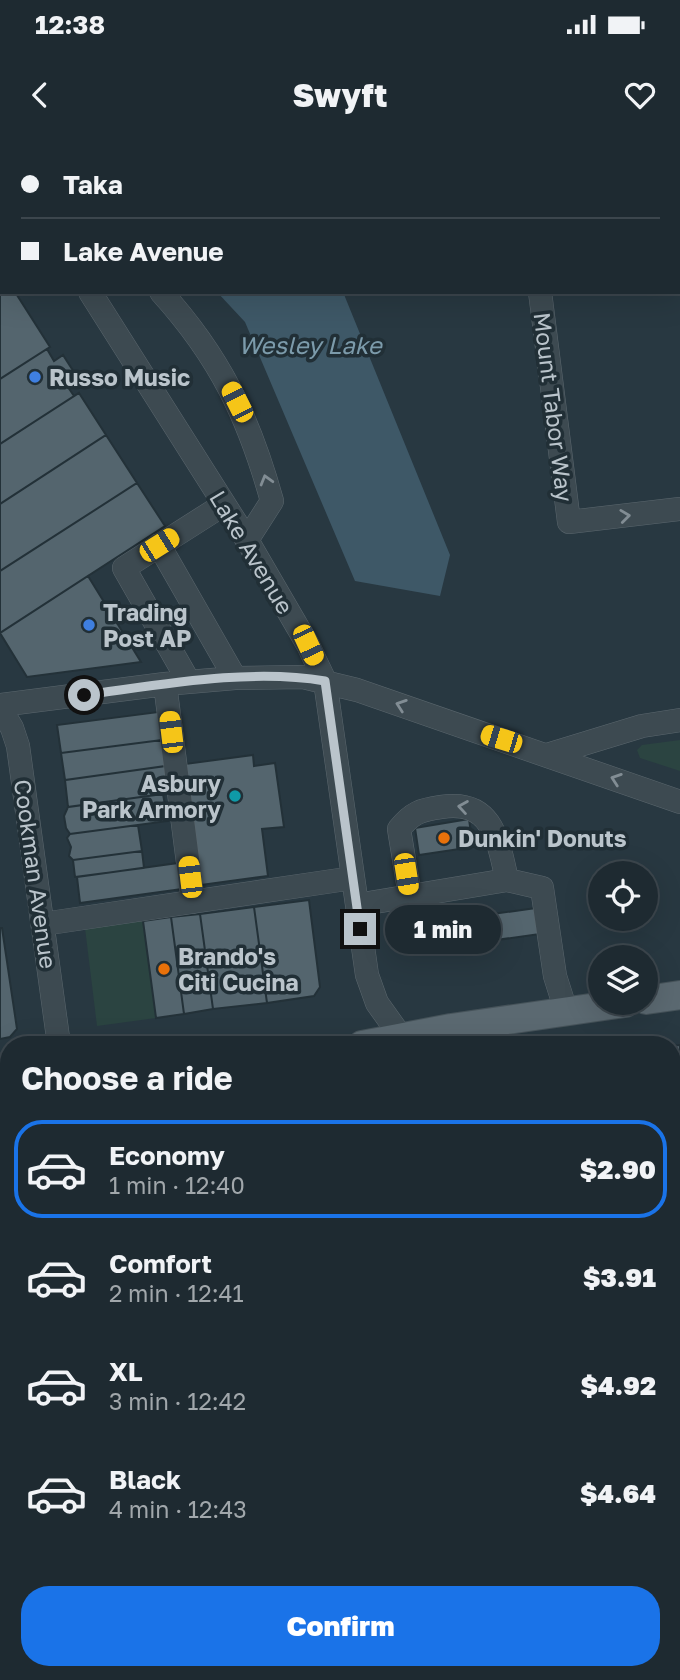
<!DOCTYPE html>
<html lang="en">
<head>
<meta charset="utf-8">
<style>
	body { margin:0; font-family:"Golos Text",sans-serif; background:#2b363d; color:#f1f3f6; height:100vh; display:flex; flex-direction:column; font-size:26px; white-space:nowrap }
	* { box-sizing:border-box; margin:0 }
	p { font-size:23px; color:#a1a7ab }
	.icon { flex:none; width:38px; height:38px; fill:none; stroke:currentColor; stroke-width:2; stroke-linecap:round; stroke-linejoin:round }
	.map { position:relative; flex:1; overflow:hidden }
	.side { position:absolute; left:0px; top:896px; width:681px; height:644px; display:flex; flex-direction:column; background:#1e2a31; border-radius:28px 28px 0 0; box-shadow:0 7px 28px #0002,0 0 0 2px #3c464d }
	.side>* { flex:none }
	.guide { position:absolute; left:0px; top:0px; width:681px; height:154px; box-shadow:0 7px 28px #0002,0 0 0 2px #3c464d; display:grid; align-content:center; height:154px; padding:0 21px; background:#1e2a31 }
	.buttons { position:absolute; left:588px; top:721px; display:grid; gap:14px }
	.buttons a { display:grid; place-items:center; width:70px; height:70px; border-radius:50%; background:#1e2a31; box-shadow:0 7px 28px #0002,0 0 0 2px #3c464d; font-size:35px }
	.end { position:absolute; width:32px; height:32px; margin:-16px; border:9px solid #bac4cb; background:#111; box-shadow:0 0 0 4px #111 }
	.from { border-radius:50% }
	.bubble { position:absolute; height:49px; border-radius:24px; background:#1e2a31; box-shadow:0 7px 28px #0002,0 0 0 2px #3c464d; font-size:23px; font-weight:800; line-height:49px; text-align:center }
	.car { position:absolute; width:21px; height:42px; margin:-21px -10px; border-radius:9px; box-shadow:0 0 5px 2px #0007; background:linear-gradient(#f5c518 24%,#345 0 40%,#f5c518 0 76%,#345 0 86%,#f5c518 0) }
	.guide b { display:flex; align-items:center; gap:24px; height:66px; font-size:26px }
	.guide b+b { border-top:2px solid #3c464d }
	.guide i { width:18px; height:18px; background:#f1f3f6 }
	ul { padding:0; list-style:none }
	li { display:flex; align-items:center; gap:21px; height:98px; margin:0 14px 10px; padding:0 7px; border:4px solid transparent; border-radius:28px }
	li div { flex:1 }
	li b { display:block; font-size:26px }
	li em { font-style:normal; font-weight:800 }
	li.active { border-color:#1a73e8 }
	li>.icon { width:63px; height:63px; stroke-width:1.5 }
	h2 { padding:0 21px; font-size:32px; line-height:84px }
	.action { display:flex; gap:14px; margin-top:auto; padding:14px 21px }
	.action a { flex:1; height:80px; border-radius:28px; background:#1a73e8; color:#fff; font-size:28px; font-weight:800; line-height:80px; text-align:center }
	.status { display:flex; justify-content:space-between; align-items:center; height:49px; padding:0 35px; background:#1e2a31; direction:ltr }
	.status svg { height:19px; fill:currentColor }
	header { display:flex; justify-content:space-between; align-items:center; height:91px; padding:0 21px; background:#1e2a31; font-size:32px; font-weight:800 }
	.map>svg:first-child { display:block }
	.green { fill:#2b4441 }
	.water { fill:#3e5867 }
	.building { fill:#54656e; stroke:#233138; stroke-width:2 }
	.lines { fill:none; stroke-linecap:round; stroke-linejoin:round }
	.minor-casing { stroke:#5b676e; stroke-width:24 }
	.major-casing { stroke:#46535a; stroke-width:30 }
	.minor { stroke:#3d4a51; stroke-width:23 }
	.major { stroke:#5b6971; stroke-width:28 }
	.rail { stroke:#5f6f78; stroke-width:5; stroke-dasharray:7 7; stroke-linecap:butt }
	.oneway { stroke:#828d94 }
	.route { stroke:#bac4cb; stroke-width:9 }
	.shop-dot { fill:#3f7fe0; stroke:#212f36; stroke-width:2.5 }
	.culture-dot { fill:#0f9aa8; stroke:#212f36; stroke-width:2.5 }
	.food-dot { fill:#e8710a; stroke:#212f36; stroke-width:2.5 }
	.labels { text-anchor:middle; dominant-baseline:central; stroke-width:7; stroke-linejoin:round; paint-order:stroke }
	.poi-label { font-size:23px; font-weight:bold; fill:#bac4cb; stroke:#212f36; text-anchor:start }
	.street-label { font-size:23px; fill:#bac4cb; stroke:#212f36 }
	.water-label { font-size:24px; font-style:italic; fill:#7c9bab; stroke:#212f36 }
</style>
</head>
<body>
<div class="status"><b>12:38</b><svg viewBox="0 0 49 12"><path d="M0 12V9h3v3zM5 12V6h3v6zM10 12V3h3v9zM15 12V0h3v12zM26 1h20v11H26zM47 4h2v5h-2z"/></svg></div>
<header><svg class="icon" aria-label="back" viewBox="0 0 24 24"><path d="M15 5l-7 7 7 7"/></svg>Swyft<svg class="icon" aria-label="heart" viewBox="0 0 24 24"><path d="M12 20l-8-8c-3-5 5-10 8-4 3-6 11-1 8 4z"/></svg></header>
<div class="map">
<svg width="680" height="1540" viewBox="0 0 680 1540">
	<rect width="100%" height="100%" fill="#283841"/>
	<path class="green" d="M680 600V631L640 618 637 610 642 605Z
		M143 781 156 878 97 886 85 788Z"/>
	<path class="water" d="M217 152H343L450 415 440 456 355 441 245 182Z"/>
	<path class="building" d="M0 128 2 152H15L50 207 0 239Z
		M47 209 54 221 63 215 79 240 68 247 74 256 0 304V239Z
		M79 253 106 295 0 364V304Z
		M106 295 137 343 0 431V364Z
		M137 343 165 386 0 493V431Z
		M88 436 141 522 27 537 0 493Z
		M158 572 162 600 61 613 57 585Z
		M162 600 166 626 65 640 61 613Z
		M253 615 254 626 275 623 284 687 262 689 268 736 201 745 185 624Z
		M166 626 170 653 68 667 65 640Z
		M163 654 168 681 70 694 66 688 64 676 68 667Z
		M469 679 473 707 419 715 415 688Z
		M138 685 142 711 73 720 69 716 71 707 67 698 70 694Z
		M142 711 144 728 75 737 73 720Z
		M178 723 182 749 80 763 77 737Z
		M309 760 320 847 314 856 267 863 254 767Z
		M550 766 554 792 439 808 436 782Z
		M254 767 267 863 213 869 200 774Z
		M200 774 213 869 184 874 171 777Z
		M171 777 184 874 156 878 143 781Z
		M0 788H2L17 889 10 897 0 899Z
		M680 905V1068L673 1069 672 906Z
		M680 1121V1165L672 1167V1123Z
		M286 1531H380L350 1537 351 1540H288Z
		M405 1531H455L442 1534 443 1540H407Z
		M496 1531H534L536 1540H497Z"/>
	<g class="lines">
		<g class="minor-casing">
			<path id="minor" d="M495 0 497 2
				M522 0V2
				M0 11 2 14
				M679 130 680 129
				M90 152 247 400 308 505 325 541 367 835 377 863 407 905
				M161 152C220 217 249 278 272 361L247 400
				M540 152 569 382 680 369
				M159 405 235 538
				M189 542 124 428 223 365
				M165 544 193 762
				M0 565 165 544 235 538 303 537 357 550 680 662
				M0 568 12 588 18 606 59 905
				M547 615 642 586 680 580
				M410 756 399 689C412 673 420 670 441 667 492 659 498 699 507 740
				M357 765 507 740 542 748 555 836 566 871
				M43 784 353 738
				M0 1073 9 1071
				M672 1090 680 1089
				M672 1301 680 1314
				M0 1377 9 1379
				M672 1404H680
				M0 1458 9 1459
				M146 1531 147 1540
				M549 1531 550 1540"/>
		</g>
		<g class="major-casing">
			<path id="major" d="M646 860 680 855
				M362 905 451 888 625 863
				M0 954 9 953"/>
		</g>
		<use href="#minor" class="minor"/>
		<use href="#major" class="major"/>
		<path class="rail" d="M672 1198 680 1197
			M672 1212 680 1211
			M0 1288 9 1287
			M0 1301 9 1300"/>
	</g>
	<defs><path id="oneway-chevron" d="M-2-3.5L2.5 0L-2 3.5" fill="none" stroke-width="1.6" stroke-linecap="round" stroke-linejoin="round" transform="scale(1.75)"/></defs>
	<g class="oneway">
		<use href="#oneway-chevron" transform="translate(266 340) rotate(-106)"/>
		<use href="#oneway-chevron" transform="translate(625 376) rotate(-7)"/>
		<use href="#oneway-chevron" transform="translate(401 565) rotate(-161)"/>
		<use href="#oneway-chevron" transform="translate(616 639) rotate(-161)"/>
		<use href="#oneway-chevron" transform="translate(463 667) rotate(-171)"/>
	</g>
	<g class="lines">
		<path class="route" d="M84 555C160 545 249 528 325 541L360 789"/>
	</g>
	<g class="shop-dot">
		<circle cx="35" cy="237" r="7"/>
		<circle cx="89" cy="485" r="7"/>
	</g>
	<circle class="culture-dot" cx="235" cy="656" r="7"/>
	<g class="food-dot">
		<circle cx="444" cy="698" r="7"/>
		<circle cx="164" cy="829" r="7"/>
	</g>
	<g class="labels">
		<g class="poi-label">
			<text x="49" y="237">Russo Music</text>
			<text x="103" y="472">Trading<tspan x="103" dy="26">Post AP</tspan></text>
			<text x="221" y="643" text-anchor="end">Asbury<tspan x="221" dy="26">Park Armory</tspan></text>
			<text x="458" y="698">Dunkin' Donuts</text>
			<text x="178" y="816">Brando's<tspan x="178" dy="26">Citi Cucina</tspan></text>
		</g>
		<g class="street-label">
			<text transform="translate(554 267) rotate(83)">Mount Tabor Way</text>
			<text transform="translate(252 412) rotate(59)">Lake Avenue</text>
			<text transform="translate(36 734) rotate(82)">Cookman Avenue</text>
		</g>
		<g class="water-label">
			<text x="310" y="204">Wesley Lake</text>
		</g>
	</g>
</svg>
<div class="buttons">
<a><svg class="icon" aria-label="locate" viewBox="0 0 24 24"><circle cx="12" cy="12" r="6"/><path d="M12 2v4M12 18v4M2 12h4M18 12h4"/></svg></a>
<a><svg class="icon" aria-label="layers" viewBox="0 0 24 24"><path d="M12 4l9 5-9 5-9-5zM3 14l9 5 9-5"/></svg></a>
</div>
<i class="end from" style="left:84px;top:555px"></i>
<i class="end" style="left:360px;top:789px"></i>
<div class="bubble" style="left:385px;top:765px;width:116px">1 min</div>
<i class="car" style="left:237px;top:262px;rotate:333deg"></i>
<i class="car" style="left:159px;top:405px;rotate:58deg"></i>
<i class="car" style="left:308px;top:505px;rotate:155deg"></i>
<i class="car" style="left:171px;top:592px;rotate:353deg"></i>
<i class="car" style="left:501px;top:599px;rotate:287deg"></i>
<i class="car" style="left:406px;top:734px;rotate:171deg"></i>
<i class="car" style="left:190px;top:737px;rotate:353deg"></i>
<div class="guide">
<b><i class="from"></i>Taka</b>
<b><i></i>Lake Avenue</b>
</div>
<section class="side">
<h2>Choose a ride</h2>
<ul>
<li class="active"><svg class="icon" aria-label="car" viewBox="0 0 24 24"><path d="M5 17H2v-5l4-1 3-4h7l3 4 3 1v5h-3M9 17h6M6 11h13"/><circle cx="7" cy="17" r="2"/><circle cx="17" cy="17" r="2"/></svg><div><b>Economy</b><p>1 min · 12:40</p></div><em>$2.90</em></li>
<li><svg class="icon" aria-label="car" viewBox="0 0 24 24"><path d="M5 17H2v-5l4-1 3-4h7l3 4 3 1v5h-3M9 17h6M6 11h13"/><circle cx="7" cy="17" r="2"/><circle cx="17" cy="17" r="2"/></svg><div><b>Comfort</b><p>2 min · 12:41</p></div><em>$3.91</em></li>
<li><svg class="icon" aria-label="car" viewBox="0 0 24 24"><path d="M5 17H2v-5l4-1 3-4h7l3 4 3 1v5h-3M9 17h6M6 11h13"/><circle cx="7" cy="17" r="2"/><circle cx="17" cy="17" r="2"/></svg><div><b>XL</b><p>3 min · 12:42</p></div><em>$4.92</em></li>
<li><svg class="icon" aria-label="car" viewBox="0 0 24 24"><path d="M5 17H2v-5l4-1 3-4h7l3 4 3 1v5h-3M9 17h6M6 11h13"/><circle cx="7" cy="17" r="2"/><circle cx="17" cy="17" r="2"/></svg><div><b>Black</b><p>4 min · 12:43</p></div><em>$4.64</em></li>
</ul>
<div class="action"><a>Confirm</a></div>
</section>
</div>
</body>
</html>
